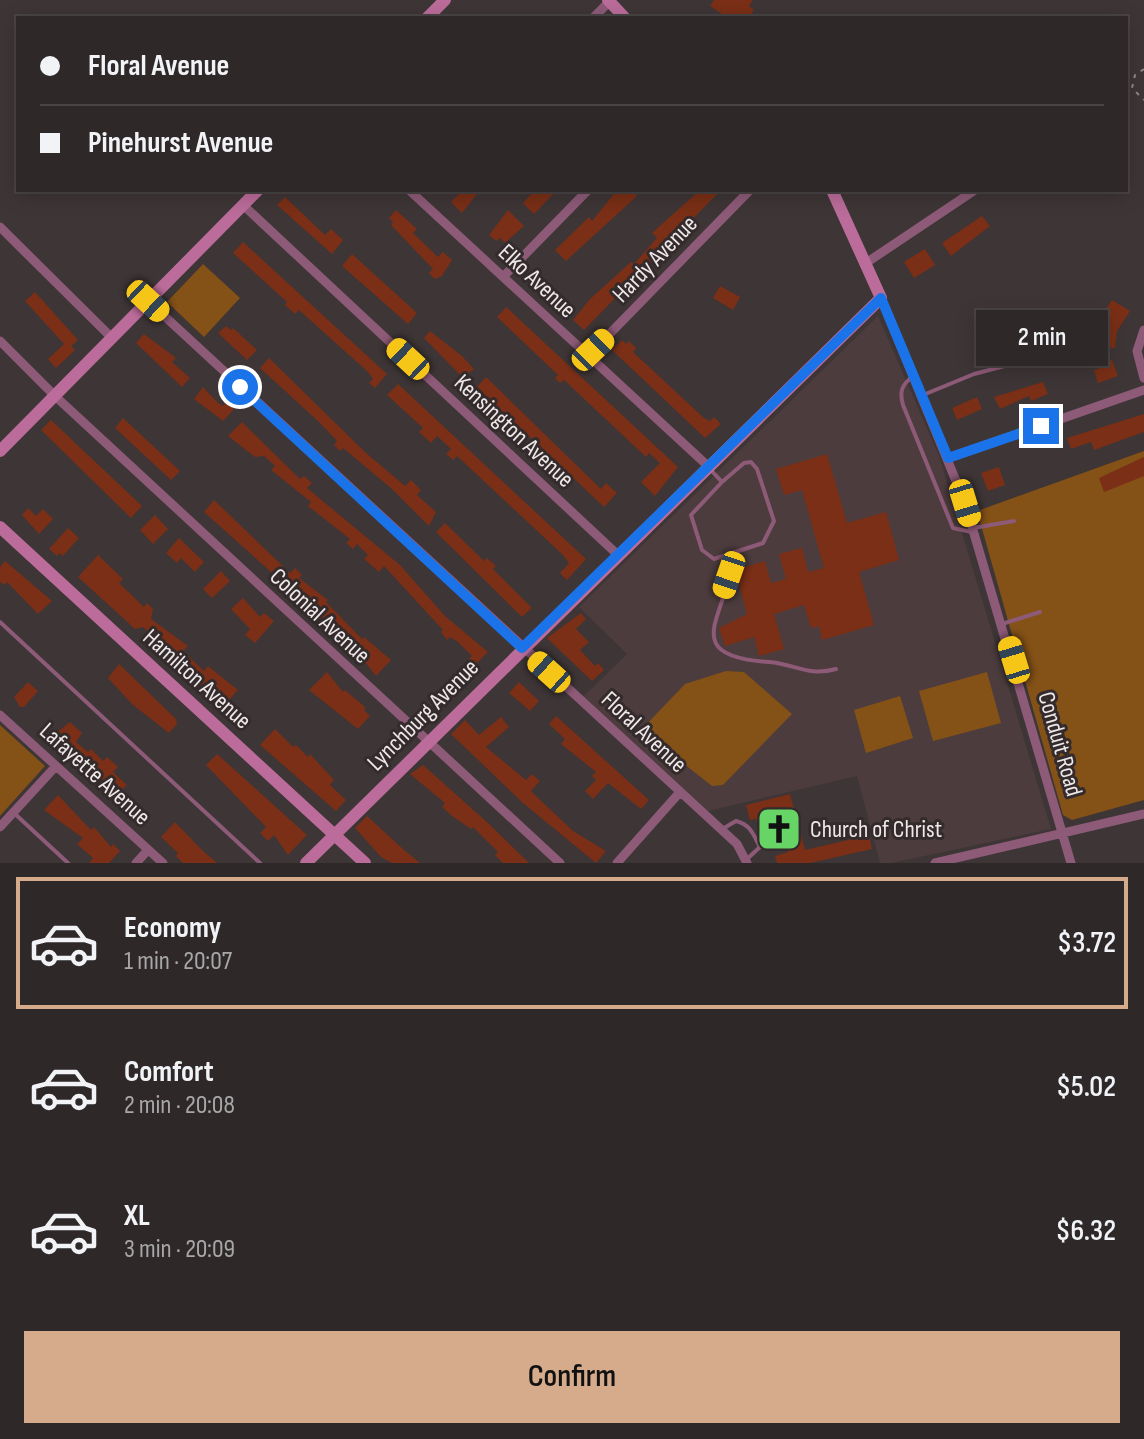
<!DOCTYPE html>
<html lang="en">
<head>
<meta charset="utf-8">
<style>
	body { margin:0; font-family:"Sofia Sans Condensed",sans-serif; background:#363030; color:#f1f3f6; height:100vh; display:flex; flex-direction:column; font-size:30px; white-space:nowrap }
	* { box-sizing:border-box; margin:0 }
	p { font-size:26px; color:#a7a6a8 }
	.icon { flex:none; width:44px; height:44px; fill:none; stroke:currentColor; stroke-width:2; stroke-linecap:round; stroke-linejoin:round }
	.map { position:relative; height:863px; overflow:hidden }
	.panel { display:flex; flex-direction:column; background:#2e2828; flex:1 }
	.panel>* { flex:none }
	.guide { position:absolute; left:16px; top:16px; width:1112px; height:176px; border-radius:0px; box-shadow:0 4px 20px #0003,0 0 0 2px #494445; display:grid; align-content:center; height:176px; padding:0 24px; background:#2e2828 }
	.end { position:absolute; width:36px; height:36px; margin:-18px; border:10px solid #1a73e8; background:#fff; box-shadow:0 0 0 4px #fff }
	.from { border-radius:50% }
	.bubble { position:absolute; height:56px; border-radius:0px; background:#2e2828; box-shadow:0 4px 20px #0003,0 0 0 2px #494445; font-size:26px; font-weight:600; line-height:56px; text-align:center }
	.car { position:absolute; width:24px; height:48px; margin:-24px -12px; border-radius:10px; box-shadow:0 0 6px 2px #0007; background:linear-gradient(#f5c518 24%,#345 0 40%,#f5c518 0 76%,#345 0 86%,#f5c518 0) }
	.guide b { display:flex; align-items:center; gap:28px; height:76px; font-size:30px }
	.guide b+b { border-top:2px solid #494445 }
	.guide i { width:20px; height:20px; background:#f1f3f6 }
	ul { padding:14px 0 0; list-style:none }
	li { display:flex; align-items:center; gap:24px; height:132px; margin:0 16px 12px; padding:0 8px; border:4px solid transparent; border-radius:0px }
	li div { flex:1 }
	li b { display:block; font-size:30px }
	li em { font-style:normal; font-weight:600 }
	li.active { border-color:#d6ab8b }
	li>.icon { width:72px; height:72px; stroke-width:1.5 }
	.action { display:flex; gap:16px; margin-top:auto; padding:16px 24px }
	.action a { flex:1; height:92px; border-radius:0px; background:#d6ab8b; color:#111; font-size:32px; font-weight:600; line-height:92px; text-align:center }
	.map>svg:first-child { display:block }
	.built { fill:#4c3c3d }
	.green { fill:#845117 }
	.building { fill:#7a2f16 }
	.lines { fill:none; stroke-linecap:round; stroke-linejoin:round }
	.path { stroke:#918a8a; stroke-width:2; stroke-dasharray:4 6; stroke-linecap:butt }
	.lane { stroke:#8d5a77; stroke-width:4 }
	.street { stroke:#8d5a77; stroke-width:9 }
	.secondary { stroke:#bb6c9a; stroke-width:12 }
	.route { stroke:#1a73e8; stroke-width:10 }
	.labels { text-anchor:middle; dominant-baseline:central; stroke-width:6; stroke-linejoin:round; paint-order:stroke }
	.street-label { font-size:24px; fill:#eee8e8; stroke:#342b2c }
	.poi-label { font-size:24px; fill:#eee8e8; stroke:#342b2c; text-anchor:start }
</style>
</head>
<body>
<div class="map">
<svg width="1144" height="863" viewBox="0 0 1144 863">
	<rect width="100%" height="100%" fill="#3e3536"/>
	<path class="built" d="M878 316 939 456 1051 829 892 863H880L857 776 708 811 583 697 627 654 579 607Z"/>
	<path class="green" d="M203 264 240 298 204 337 167 302Z
		M1144 451V800L1072 820 1063 815 977 511Z
		M726 671 744 672 792 714 723 785 712 786 641 730 685 684Z
		M987 672 1001 723 933 741 919 691Z
		M900 696 913 738 866 753 854 710Z
		M0 725 45 766 0 816Z"/>
	<path class="building" d="M714 0H753L749 6 754 10 748 18H728L710 6Z
		M463 190H480L462 213 451 202Z
		M535 190H557L534 214 523 203Z
		M617 190H631L637 196 566 261 555 250 589 217 592 221Z
		M700 190H721L584 330 573 320 590 299 631 262 634 264 657 238 652 233Z
		M285 197 325 235 331 229 343 240 332 254 277 205Z
		M396 210 417 229 413 233 438 257 443 252 452 260 442 276 435 279 429 273 433 269 391 225 393 222 389 218Z
		M508 210 524 226 505 243 500 238 496 241 489 235Z
		M982 216 990 226 951 256 942 243Z
		M243 242 387 374 375 388 369 383 373 379 368 372 299 310 295 314 285 305 287 302 233 253Z
		M925 249 935 265 914 278 904 262Z
		M352 254 417 313 408 324 342 266Z
		M720 286 740 297 733 310 713 298Z
		M35 292 78 340 71 346 75 350 56 368 48 359 64 344 25 301Z
		M1112 300 1130 311 1117 331 1115 348 1102 347 1103 338H1100V318Z
		M506 307 678 467 655 496 641 482 660 463 649 453 646 457 564 380 560 383 555 378 558 375 497 317Z
		M226 326 231 330 233 328 257 350 247 360 218 333Z
		M430 331 462 356 474 369 463 378 424 338Z
		M144 334 176 358 172 362 190 378 182 387 136 343Z
		M993 335 1000 354 981 361 974 342Z
		M622 340 626 344 629 341 636 348 633 352 704 418 710 421 714 417 721 424 705 438 612 350Z
		M269 358 365 452 405 486 411 480 421 490 417 495 436 512 429 526 392 489 343 448 340 451 334 445 337 441 320 423 260 368Z
		M1112 360 1118 376 1098 383 1094 370 1099 369 1097 365Z
		M486 377 601 489 606 483 617 493 604 507 477 387Z
		M1043 382 1048 394 1031 401 1029 396 1000 409 994 397Z
		M398 384 586 559 567 580 560 573 569 563 563 555 457 456 453 460 446 454 451 449 437 436 431 443 419 432 423 428 387 395Z
		M203 387 216 401 223 406 226 402 234 409 223 421 194 399Z
		M977 397 982 409 957 420 952 408Z
		M1144 414V432L1094 450 1091 442 1071 449 1067 438Z
		M123 418 180 471 171 480 115 428Z
		M51 420 142 506 131 518 41 430Z
		M242 422 300 479 304 476 312 483 307 488 400 565 445 616 488 652 474 666 468 660 472 656 458 642 450 637 447 640 441 632 443 630 384 566 379 572 364 559 368 555 357 544 353 549 346 543 350 539 308 506 311 502 271 470 275 466 264 456 255 457 228 436Z
		M827 454 847 523 886 512 899 560 859 572 874 625 822 640 819 626 811 628 804 605 774 614 784 649 759 656 754 637 725 646 719 628 747 614 735 570 765 561 771 583 786 579 779 554 802 548 808 572 824 568 802 490 784 495 776 469Z
		M1144 457V476L1104 492 1099 478Z
		M999 467 1005 485 988 491 981 473Z
		M214 500 290 573 295 568 302 575 299 578 328 600 326 602 362 639 364 637 391 660 376 676 349 642 204 512Z
		M28 508 36 516 43 509 53 519 39 534 22 515Z
		M155 515 168 529 153 544 140 530Z
		M445 523 479 556 484 561 487 558 496 566 493 569 532 608 524 615 522 617 436 532Z
		M68 528 79 538 63 556 59 553 57 556 49 549Z
		M179 538 204 562 195 572 181 558 177 563 166 553Z
		M98 555 123 579 119 583 144 607 147 603 153 609 151 619 188 646 183 651 204 671 208 666 238 690 221 709 210 699 213 696 163 654 167 650 143 627 135 629 78 577Z
		M5 561 52 601 38 614 7 582 4 585 0 582V567Z
		M221 571 230 581 212 598 203 589Z
		M243 598 260 617 264 613 274 621 255 643 245 635 250 629 231 609Z
		M581 613 586 619 576 629 589 642 580 650 595 666 598 663 604 670 592 681 547 638Z
		M119 664 176 719 177 724 169 733 133 705 108 678Z
		M327 672 343 692 345 690 366 708 364 710 370 716 358 729 309 690Z
		M28 682 38 691 24 707H20L14 697Z
		M519 682 539 701 530 711 509 693Z
		M556 716 649 800 641 809 608 783 593 799 585 791 596 780 592 776 596 772 561 744 565 739 549 724Z
		M501 717 509 727 486 747 526 780 532 774 540 781 531 791 535 795 573 831 606 851 596 863 523 803 451 734 465 720 479 735Z
		M70 722 82 733 76 742 88 752 91 749 103 761 107 757 118 767 113 772 127 785 116 795 92 770 86 772 76 762 81 756 56 733Z
		M275 729 293 747 296 745 308 757 310 754 334 780 330 785 346 800 336 811 260 745Z
		M217 754 307 835 288 855 274 835 268 841 260 833 266 827 206 765Z
		M423 765 488 823 529 863H503L495 855 498 852 473 827 471 829 452 816 442 807 445 803 410 774Z
		M790 794 805 850 869 835 872 849 810 863H777L775 856 788 852 784 838 764 843 756 819 750 820 746 805Z
		M58 795 91 830 94 827 111 847 113 844 120 851 109 863H89L93 858 77 844 83 838 44 810Z
		M367 816 403 849 420 863H392L381 857 355 828Z
		M175 822 202 850 217 863H183L176 856 178 853 161 837Z"/>
	<g class="lines">
		<path class="path" d="M1144 69 1135 75 1132 88 1144 100"/>
		<path class="lane" d="M913 376C902 385 899 391 903 405L953 528 972 532
			M923 395 974 374 1020 362 1032 347 1029 328
			M709 468 722 482 691 515 702 550 714 559 763 543 774 521 757 469 751 462 744 463 722 482
			M973 528 1014 521
			M729 554C738 607 668 656 769 662 796 664 807 677 836 669
			M0 622 260 863
			M1002 624 1040 612
			M14 813 68 863
			M724 828 736 821C751 825 753 834 760 847L747 859"/>
		<path class="street" d="M593 18 609 2
			M409 190 709 467
			M243 205 618 555
			M0 227 112 338
			M866 263 975 190
			M503 277 588 190
			M881 298 965 503 1071 863
			M148 301 737 844 747 863
			M1144 330 1137 351 1144 378
			M0 341 55 396 560 863
			M588 356 750 190
			M948 458 1144 390
			M0 715 163 863
			M0 827 56 766
			M136 863 148 850
			M617 863 680 792
			M935 863 1144 814"/>
		<path class="secondary" d="M608 0 625 18
			M427 18 445 0
			M0 451 258 190
			M0 527 365 863
			M306 863 881 298 832 190"/>
	</g>
	<g class="lines">
		<path class="route" d="M240 387 522 648 881 298 948 458 1041 426"/>
	</g>
	<defs>
		<g id="church-square" transform="scale(2.3)"><rect x="-9" y="-9" width="18" height="18" rx="4" fill="#67d466" stroke="#342b2c"/><path d="M-1.2-6h2.4v3.5h3.3v2.4h-3.3V6h-2.4V-.1h-3.3v-2.4h3.3Z" fill="#111"/></g>
	</defs>
	<g fill-rule="evenodd">
		<use href="#church-square" x="779" y="829"/>
	</g>
	<g class="labels">
		<g class="street-label">
			<text transform="translate(655 259) rotate(-46)">Hardy Avenue</text>
			<text transform="translate(537 281) rotate(43)">Elko Avenue</text>
			<text transform="translate(514 431) rotate(43)">Kensington Avenue</text>
			<text transform="translate(320 616) rotate(43)">Colonial Avenue</text>
			<text transform="translate(197 679) rotate(42)">Hamilton Avenue</text>
			<text transform="translate(423 715) rotate(-45)">Lynchburg Avenue</text>
			<text transform="translate(644 732) rotate(43)">Floral Avenue</text>
			<text transform="translate(1060 744) rotate(74)">Conduit Road</text>
			<text transform="translate(95 774) rotate(42)">Lafayette Avenue</text>
		</g>
		<g class="poi-label">
			<text x="810" y="829">Church of Christ</text>
		</g>
	</g>
</svg>
<i class="end from" style="left:240px;top:387px"></i>
<i class="end" style="left:1041px;top:426px"></i>
<div class="bubble" style="left:976px;top:310px;width:132px">2 min</div>
<i class="car" style="left:148px;top:301px;rotate:133deg"></i>
<i class="car" style="left:593px;top:350px;rotate:46deg"></i>
<i class="car" style="left:408px;top:359px;rotate:313deg"></i>
<i class="car" style="left:965px;top:503px;rotate:163deg"></i>
<i class="car" style="left:729px;top:575px;rotate:199deg"></i>
<i class="car" style="left:1014px;top:660px;rotate:343deg"></i>
<i class="car" style="left:549px;top:672px;rotate:312deg"></i>
<div class="guide">
<b><i class="from"></i>Floral Avenue</b>
<b><i></i>Pinehurst Avenue</b>
</div>
</div>
<section class="panel">
<ul>
<li class="active"><svg class="icon" aria-label="car" viewBox="0 0 24 24"><path d="M5 17H2v-5l4-1 3-4h7l3 4 3 1v5h-3M9 17h6M6 11h13"/><circle cx="7" cy="17" r="2"/><circle cx="17" cy="17" r="2"/></svg><div><b>Economy</b><p>1 min · 20:07</p></div><em>$3.72</em></li>
<li><svg class="icon" aria-label="car" viewBox="0 0 24 24"><path d="M5 17H2v-5l4-1 3-4h7l3 4 3 1v5h-3M9 17h6M6 11h13"/><circle cx="7" cy="17" r="2"/><circle cx="17" cy="17" r="2"/></svg><div><b>Comfort</b><p>2 min · 20:08</p></div><em>$5.02</em></li>
<li><svg class="icon" aria-label="car" viewBox="0 0 24 24"><path d="M5 17H2v-5l4-1 3-4h7l3 4 3 1v5h-3M9 17h6M6 11h13"/><circle cx="7" cy="17" r="2"/><circle cx="17" cy="17" r="2"/></svg><div><b>XL</b><p>3 min · 20:09</p></div><em>$6.32</em></li>
</ul>
<div class="action"><a>Confirm</a></div>
</section>
</body>
</html>
